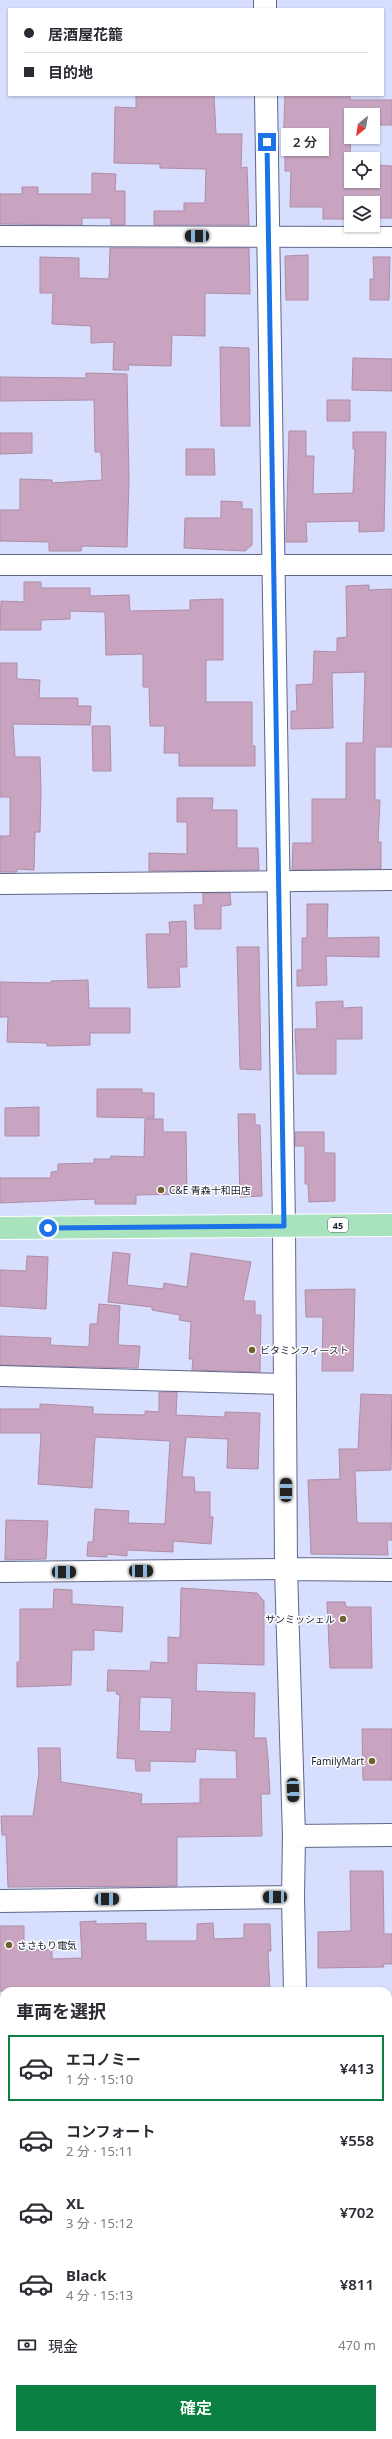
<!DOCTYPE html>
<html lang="ja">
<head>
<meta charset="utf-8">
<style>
	body { margin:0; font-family:"Noto Sans","Noto Sans JP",sans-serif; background:#f2f2f3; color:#2b2b33; height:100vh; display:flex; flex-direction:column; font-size:15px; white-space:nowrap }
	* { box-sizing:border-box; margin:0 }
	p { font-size:13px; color:#7c7c81 }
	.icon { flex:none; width:22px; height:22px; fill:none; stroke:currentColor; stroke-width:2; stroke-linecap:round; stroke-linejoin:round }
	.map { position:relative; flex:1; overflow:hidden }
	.panel { position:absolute; left:0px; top:1987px; width:392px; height:452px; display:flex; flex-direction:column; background:#fff; border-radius:12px 12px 0 0; box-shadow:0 1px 3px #0004 }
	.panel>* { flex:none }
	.banner { position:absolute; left:8px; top:8px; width:376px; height:88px; border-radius:0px; box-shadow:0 1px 3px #0004; display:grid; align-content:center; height:88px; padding:0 16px; background:#fff }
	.needle { width:26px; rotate:210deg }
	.tools { position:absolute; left:344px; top:108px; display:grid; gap:8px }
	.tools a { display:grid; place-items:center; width:36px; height:36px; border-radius:0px; background:#fff; box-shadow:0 1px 3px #0004; font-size:20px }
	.end { position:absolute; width:18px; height:18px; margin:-9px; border:5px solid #1a73e8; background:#fff; box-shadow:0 0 0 2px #fff }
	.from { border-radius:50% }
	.bubble { position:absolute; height:28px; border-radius:0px; background:#fff; box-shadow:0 1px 3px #0004; font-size:13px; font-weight:600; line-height:28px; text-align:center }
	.car { position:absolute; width:12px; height:24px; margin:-12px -6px; border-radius:5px; box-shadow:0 0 3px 1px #0007; background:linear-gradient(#222 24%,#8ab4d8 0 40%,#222 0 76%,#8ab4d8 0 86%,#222 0) }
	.banner b { display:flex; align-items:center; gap:14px; height:38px; font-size:15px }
	.banner b+b { border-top:1px solid #e1e1e2 }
	.banner i { width:10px; height:10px; background:#2b2b33 }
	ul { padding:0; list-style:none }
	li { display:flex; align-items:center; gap:12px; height:66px; margin:0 8px 6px; padding:0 8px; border:2px solid transparent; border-radius:0px }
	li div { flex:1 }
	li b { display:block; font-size:15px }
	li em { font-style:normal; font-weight:600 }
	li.active { border-color:#0b8043 }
	li>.icon { width:36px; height:36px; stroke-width:1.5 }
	h2 { padding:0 16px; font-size:18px; line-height:48px }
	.pay { display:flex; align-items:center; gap:10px; height:44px; padding:0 16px; font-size:15px }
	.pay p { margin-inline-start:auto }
	.cta { display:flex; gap:8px; margin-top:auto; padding:8px 16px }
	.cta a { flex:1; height:46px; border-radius:0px; background:#0b8043; color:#fff; font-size:16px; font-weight:600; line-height:46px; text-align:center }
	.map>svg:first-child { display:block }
	.green { fill:#f6c2b5 }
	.building { fill:#c8a4c0; stroke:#af8ca7; fill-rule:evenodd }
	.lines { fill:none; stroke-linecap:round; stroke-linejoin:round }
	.minor-casing { stroke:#5f678a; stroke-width:22 }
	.tertiary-casing { stroke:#5f678a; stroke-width:24 }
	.primary-casing { stroke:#fff; stroke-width:24 }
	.minor { stroke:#fff; stroke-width:20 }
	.tertiary { stroke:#fff; stroke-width:22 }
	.primary { stroke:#a9e3be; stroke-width:22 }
	.route { stroke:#1a73e8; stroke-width:5 }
	.poi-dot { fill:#70622f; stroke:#fff; stroke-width:1.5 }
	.labels { text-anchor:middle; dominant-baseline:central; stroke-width:3; stroke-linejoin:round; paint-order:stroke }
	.shield { fill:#fff; stroke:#5f616b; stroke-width:1 }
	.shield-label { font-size:9px; font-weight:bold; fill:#1a1d2b }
	.poi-label { font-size:10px; fill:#1a1d2b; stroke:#fff; text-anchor:start }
</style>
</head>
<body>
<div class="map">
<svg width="392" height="2439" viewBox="0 0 392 2439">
	<rect width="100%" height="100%" fill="#d7defe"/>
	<path class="green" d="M388 2123H392V2439H327V2435H388Z
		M0 2401H4V2435H282V2439H0Z"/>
	<path class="building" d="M136 95H214L216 134H242L241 168 247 167 249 225H154V211H184V203H205L206 169 160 168V164L114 163 115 107 136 108Z
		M285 95H350V100H392V125H373V115H351L350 165 351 181H373V165L392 166V218H373V203H351L350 219H323V207H290L291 171H285V151H283Z
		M92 173 116 174 115 191H125V225H111V218H82V225L0 224V194H22V187H38V194H92Z
		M110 248H249L250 294 205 293V336L172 335 171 366 128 365 129 370H113L114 342 91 343V326L52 324 53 293H40V257L79 258V278L109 279Z
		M308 255V300H286L285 256Z
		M373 257H390L389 300H370V279H374Z
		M220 347 249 348 250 426H221Z
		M353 358 392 359V391L352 390Z
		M86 373 127 374 129 480 127 547 82 546 81 551H49V542L0 541V510H20V479L52 480V483L102 480 101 452H95L94 400 0 401V377L86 378Z
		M327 400H350V421H327Z
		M289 431H306V456H314L313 494 353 493 355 449H353V432H386L384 531 359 532V521L306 522 307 542H286Z
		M0 433H32V453L0 454Z
		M186 449H214L215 475H186Z
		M221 501 242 502V509H252V545L245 551 184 548 185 518H221Z
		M24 582H41V588H90V596L129 595 130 611 190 610V600L223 599V660H206V702H252V746H255V766H179V753H164L165 726H150L149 687H143V654L106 655 105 612 70 611V619L41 620V630H0L1 601 24 602Z
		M369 585V590L392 589V747H375V800H380L378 842H381V869L292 870 293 843H312V799H346V743H363L365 672 332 673 333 728 291 729V711H297L296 685 313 684 314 651 337 652V638L347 637 346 586Z
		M0 663H17V679L40 680 39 698H78V706H91L90 725 13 724 15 757H40L41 791 40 832H35L34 870 17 869V872H0V836H10V797H0Z
		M92 726H110L111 771H93Z
		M177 798H213L212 810H237V848H258L259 870 149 871V853L187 854V822H177Z
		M203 893H230L231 905 221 906V929H195L194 905H203Z
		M307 904H328L327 938 379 937V957L326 956 327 985 297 986V970H302V938H307Z
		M186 921 187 967H179L180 987 148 988 146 934H170L169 922Z
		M237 947H259L261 1070 240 1069Z
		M88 980 89 1008H130V1033H90V1045L47 1046V1043L7 1042 8 1017H0V982L51 983V981Z
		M343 1001V1008L362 1007V1039H336V1074H297L295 1029H317L316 1002Z
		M97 1089H142V1093H154V1118L97 1117Z
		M39 1107V1136H5V1108Z
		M238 1114H255V1125H260L262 1196 240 1197Z
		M145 1119H163V1132H186L187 1194 136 1195V1204H95V1199L0 1203V1178H51V1172L58 1171V1164L94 1163V1159H111V1156L144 1157Z
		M295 1132H324V1153H335V1201L309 1202 308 1184H305V1146H295Z
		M113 1252 130 1254 127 1285 163 1289 164 1283 187 1287 191 1253 251 1262 243 1301H255V1315H261L260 1372 192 1370 193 1359H189L191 1322 179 1320 180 1315 152 1310V1307L108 1302Z
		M27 1256 48 1257 46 1309 0 1306V1270L26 1271Z
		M355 1289 353 1371H322L323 1317H306L305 1290Z
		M99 1304 120 1306 118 1345 140 1346 138 1368 0 1365V1336L51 1338 50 1345 89 1347 90 1324H97Z
		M159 1392H177L176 1415 225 1417V1412L260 1413 258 1469 227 1468 228 1439 186 1437 182 1477H194L195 1492H210V1517H213L211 1544 173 1541V1552L127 1550V1556L107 1554V1557L87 1556 88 1542H93L95 1509 129 1511 128 1523 165 1524 170 1441 95 1437 92 1488 38 1484 41 1433H0V1409H40V1404L93 1407V1414L145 1415V1411L159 1412Z
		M361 1394 392 1395 391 1470 355 1471 357 1523H392V1540H387L388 1555 311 1554 308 1480 340 1479 339 1449H358Z
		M6 1520 48 1521 46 1559 5 1560Z
		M181 1588 257 1593 264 1601V1665L197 1663 196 1691 255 1693 254 1738H266L268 1758 270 1794H261L262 1836 177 1837V1886L8 1887 6 1835H2L1 1816H33L39 1773 38 1748H60L61 1782 142 1794 141 1804 200 1803V1779H237L236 1751 196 1749 195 1762 150 1761V1771H136L135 1759 117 1758 120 1695 116 1694 117 1691H107L108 1670 150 1671 151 1662 168 1663V1637L180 1638ZM140 1697 172 1698 171 1732 139 1731Z
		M54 1589 72 1590V1604L123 1607 122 1632 94 1630V1650H72L71 1685 17 1687V1662H20V1609H53Z
		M327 1602H345L346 1607H371L372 1668H330Z
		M362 1729H392V1780H363Z
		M350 1871H383L384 1934H392V1964H383L384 1967 318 1968V1932L351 1931Z
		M96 1921V1924L146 1923V1941H196L197 1939V1924L213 1923 214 1939 244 1938V1924H270L271 1951H268L270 1991H0V1926H24V1950H52V1959L82 1958 80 1922Z"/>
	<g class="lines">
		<g class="minor-casing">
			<path id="minor" d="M0 236 392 237
				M0 565H392
				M0 884 392 880
				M0 1376 285 1384
				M0 1572 286 1569
				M0 2105H4"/>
		</g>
		<g class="tertiary-casing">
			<path id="tertiary" d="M265 0V9
				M266 95 284 1226 286 1569 294 1836 293 1897 295 1991
				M286 1569 392 1570
				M294 1836 392 1835
				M0 1901 293 1897
				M388 2099H392
				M304 2435 305 2439"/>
		</g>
		<g class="primary-casing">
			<path id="primary" d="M0 1228 392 1225"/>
		</g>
		<use href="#minor" class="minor"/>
		<use href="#tertiary" class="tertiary"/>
		<use href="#primary" class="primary"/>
	</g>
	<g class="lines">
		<path class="route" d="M48 1228 284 1226 267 142"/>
	</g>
	<g class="poi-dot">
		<circle cx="161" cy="1190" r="4"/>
		<circle cx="252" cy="1350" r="4"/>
		<circle cx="343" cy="1619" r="4"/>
		<circle cx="372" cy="1761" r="4"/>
		<circle cx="9" cy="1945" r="4"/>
	</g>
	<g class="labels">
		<rect class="shield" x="328" y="1218" width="20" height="14" rx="3"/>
		<g class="shield-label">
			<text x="338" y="1225">45</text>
		</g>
		<g class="poi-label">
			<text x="169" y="1190">C&amp;E 青森十和田店</text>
			<text x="260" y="1350">ビタミンフィースト</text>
			<text x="335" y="1619" text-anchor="end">サンミッシェル</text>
			<text x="364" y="1761" text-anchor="end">FamilyMart</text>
			<text x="17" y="1945">ささもり電気</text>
		</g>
	</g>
</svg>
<div class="tools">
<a><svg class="needle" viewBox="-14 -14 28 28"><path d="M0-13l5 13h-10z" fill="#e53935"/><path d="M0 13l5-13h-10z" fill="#7c7c81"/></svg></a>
<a><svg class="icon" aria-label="locate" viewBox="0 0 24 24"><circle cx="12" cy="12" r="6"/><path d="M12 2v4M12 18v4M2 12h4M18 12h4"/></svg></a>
<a><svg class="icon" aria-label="layers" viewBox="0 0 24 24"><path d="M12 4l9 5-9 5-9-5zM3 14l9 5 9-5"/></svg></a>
</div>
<i class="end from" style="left:48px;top:1228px"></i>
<i class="end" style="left:267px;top:142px"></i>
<div class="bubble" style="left:281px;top:128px;width:48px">2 分</div>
<i class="car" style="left:197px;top:236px;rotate:270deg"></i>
<i class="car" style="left:286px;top:1490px;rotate:0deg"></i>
<i class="car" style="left:141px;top:1571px;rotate:90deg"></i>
<i class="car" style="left:64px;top:1572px;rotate:90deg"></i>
<i class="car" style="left:293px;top:1790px;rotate:178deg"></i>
<i class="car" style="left:275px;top:1897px;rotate:269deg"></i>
<i class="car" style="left:107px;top:1899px;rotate:89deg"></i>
<div class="banner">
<b><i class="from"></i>居酒屋花籠</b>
<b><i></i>目的地</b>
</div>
<section class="panel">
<h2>車両を選択</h2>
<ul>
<li class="active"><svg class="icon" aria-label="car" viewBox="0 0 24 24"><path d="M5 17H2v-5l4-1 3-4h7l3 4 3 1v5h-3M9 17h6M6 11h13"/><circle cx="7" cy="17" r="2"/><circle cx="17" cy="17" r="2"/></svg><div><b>エコノミー</b><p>1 分 · 15:10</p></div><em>¥413</em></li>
<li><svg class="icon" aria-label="car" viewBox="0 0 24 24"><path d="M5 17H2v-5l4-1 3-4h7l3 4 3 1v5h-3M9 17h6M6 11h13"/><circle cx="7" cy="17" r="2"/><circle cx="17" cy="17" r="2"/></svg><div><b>コンフォート</b><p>2 分 · 15:11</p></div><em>¥558</em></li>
<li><svg class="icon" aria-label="car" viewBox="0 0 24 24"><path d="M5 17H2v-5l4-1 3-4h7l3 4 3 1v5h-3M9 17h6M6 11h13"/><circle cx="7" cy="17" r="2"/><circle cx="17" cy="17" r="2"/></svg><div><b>XL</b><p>3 分 · 15:12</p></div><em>¥702</em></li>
<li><svg class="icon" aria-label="car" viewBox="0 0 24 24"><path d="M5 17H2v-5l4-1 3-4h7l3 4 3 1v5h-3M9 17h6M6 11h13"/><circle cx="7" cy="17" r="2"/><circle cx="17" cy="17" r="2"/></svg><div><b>Black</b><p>4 分 · 15:13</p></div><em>¥811</em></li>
</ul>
<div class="pay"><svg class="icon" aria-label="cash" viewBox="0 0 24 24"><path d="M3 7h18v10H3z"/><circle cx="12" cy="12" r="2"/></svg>現金<p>470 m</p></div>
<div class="cta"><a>確定</a></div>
</section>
</div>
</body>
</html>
